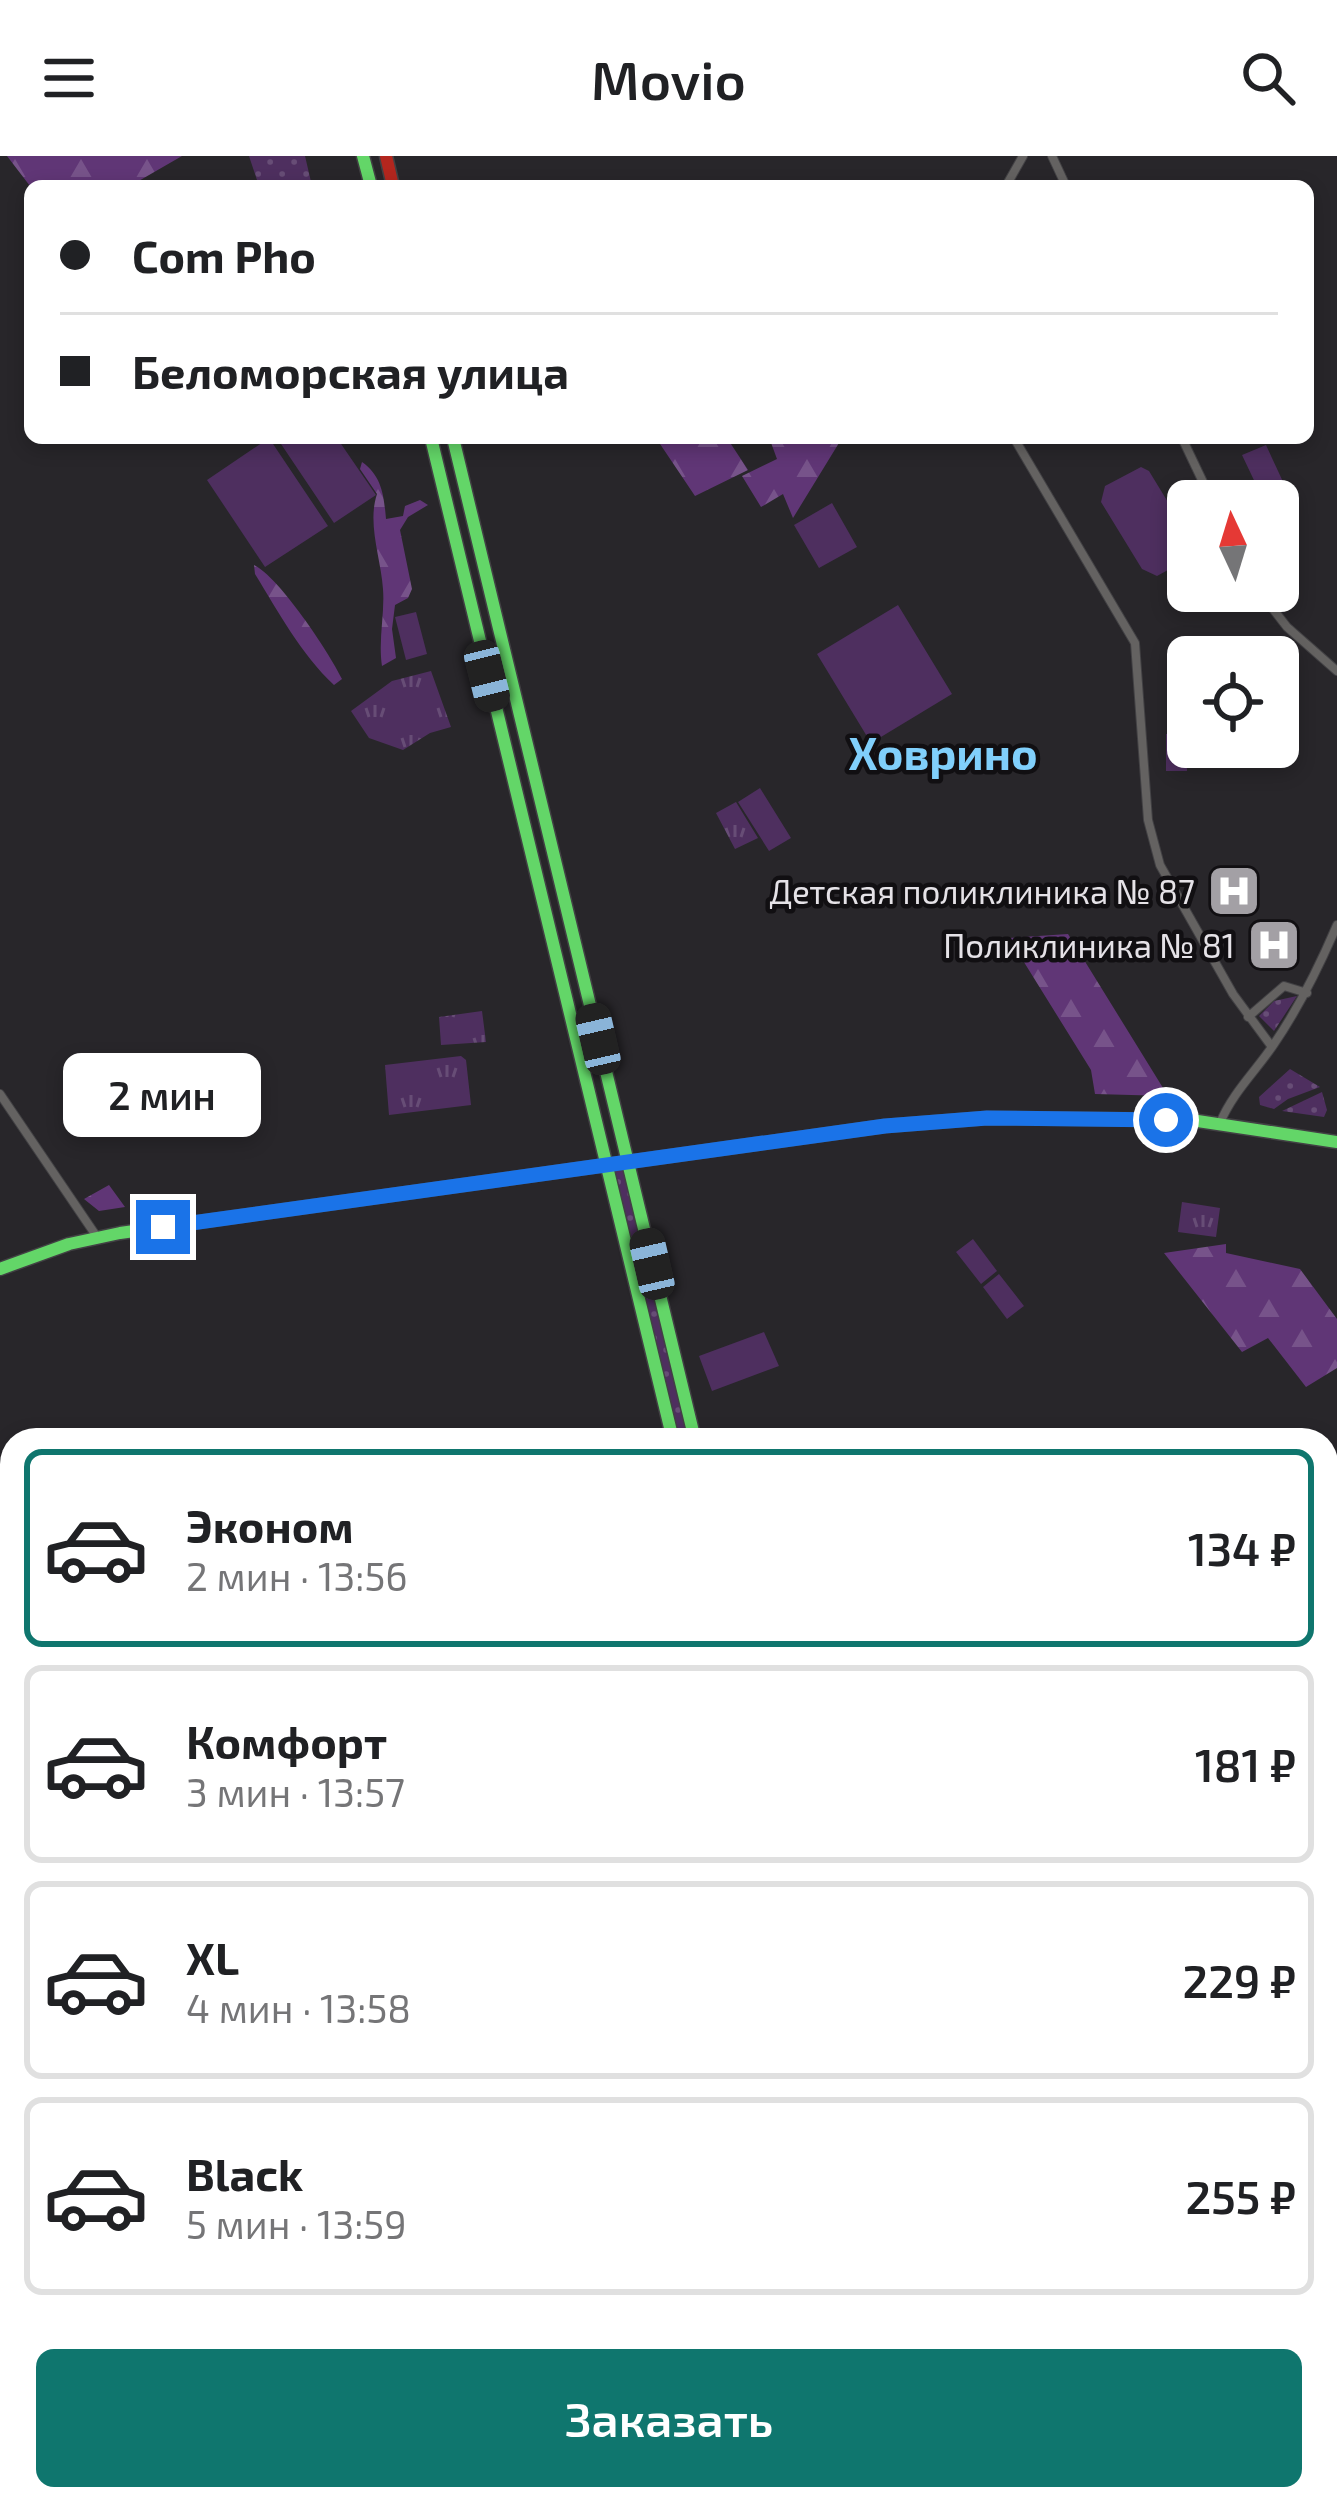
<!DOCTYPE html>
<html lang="ru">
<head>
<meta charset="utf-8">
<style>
	body { margin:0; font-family:"Exo 2",sans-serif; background:#f2f2f2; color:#202124; height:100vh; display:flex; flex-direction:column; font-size:45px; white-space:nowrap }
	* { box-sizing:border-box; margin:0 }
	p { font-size:39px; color:#757577 }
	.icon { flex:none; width:66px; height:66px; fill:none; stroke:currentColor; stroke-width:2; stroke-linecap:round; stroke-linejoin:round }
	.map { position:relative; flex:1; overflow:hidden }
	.drawer { position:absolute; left:0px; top:1272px; width:1338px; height:1083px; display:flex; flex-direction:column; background:#fff; border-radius:36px 36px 0 0; box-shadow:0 6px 18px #0003 }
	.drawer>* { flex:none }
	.hud { position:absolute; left:24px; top:24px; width:1290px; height:264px; border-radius:18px; box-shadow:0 6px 18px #0003; display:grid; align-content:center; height:264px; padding:0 36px; background:#fff }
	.needle { width:78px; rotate:356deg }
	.fabs { position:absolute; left:1167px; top:324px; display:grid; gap:24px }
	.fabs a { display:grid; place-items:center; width:132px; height:132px; border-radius:18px; background:#fff; box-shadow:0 6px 18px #0003; font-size:60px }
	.end { position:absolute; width:54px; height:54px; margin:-27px; border:15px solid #1a73e8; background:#fff; box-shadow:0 0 0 6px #fff }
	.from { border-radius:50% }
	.bubble { position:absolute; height:84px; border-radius:18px; background:#fff; box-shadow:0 6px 18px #0003; font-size:39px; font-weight:600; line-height:84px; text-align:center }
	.car { position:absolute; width:36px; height:72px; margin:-36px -18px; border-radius:15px; box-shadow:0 0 9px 3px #0007; background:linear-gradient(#222 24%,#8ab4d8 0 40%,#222 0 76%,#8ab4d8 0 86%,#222 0) }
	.hud b { display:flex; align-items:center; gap:42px; height:114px; font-size:45px }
	.hud b+b { border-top:3px solid #e0e0e0 }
	.hud i { width:30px; height:30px; background:#202124 }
	ul { padding:21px 0 0; list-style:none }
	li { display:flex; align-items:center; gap:36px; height:198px; margin:0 24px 18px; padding:0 12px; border:6px solid #e0e0e0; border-radius:18px }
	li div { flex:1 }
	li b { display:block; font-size:45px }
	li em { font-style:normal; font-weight:600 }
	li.selected { border-color:#0f766e }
	li>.icon { width:108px; height:108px; stroke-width:1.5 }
	.button { display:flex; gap:24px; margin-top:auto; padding:24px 36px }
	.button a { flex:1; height:138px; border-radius:18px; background:#0f766e; color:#fff; font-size:48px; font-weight:600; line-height:138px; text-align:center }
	header { display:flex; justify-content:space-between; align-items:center; height:156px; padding:0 36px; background:#fff; font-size:54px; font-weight:600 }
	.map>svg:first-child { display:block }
	.grass { fill:url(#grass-dots) }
	.forest { fill:url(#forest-firs) }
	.park { fill:url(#park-tufts) }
	.pitch { fill:#4e2f5f }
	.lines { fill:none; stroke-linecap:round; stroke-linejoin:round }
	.street-casing { stroke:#424144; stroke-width:10 }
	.fast-casing { stroke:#424144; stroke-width:15 }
	.slow-casing { stroke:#424144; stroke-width:15 }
	.jam-casing { stroke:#424144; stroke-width:15 }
	.street { stroke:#646261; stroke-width:8 }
	.fast { stroke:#63d668; stroke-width:12 }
	.slow { stroke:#ff974d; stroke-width:12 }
	.jam { stroke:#b3261e; stroke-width:12 }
	.route { stroke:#1a73e8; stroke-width:15 }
	.labels { text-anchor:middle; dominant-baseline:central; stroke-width:9; stroke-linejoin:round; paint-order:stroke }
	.poi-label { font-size:33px; fill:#e5e2e7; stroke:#110f12; text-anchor:end }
	.district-label { font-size:45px; font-weight:bold; fill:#80cffb; stroke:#110f12 }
</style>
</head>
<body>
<header><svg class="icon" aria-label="menu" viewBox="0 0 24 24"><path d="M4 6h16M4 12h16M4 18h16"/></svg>Movio<svg class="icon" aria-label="search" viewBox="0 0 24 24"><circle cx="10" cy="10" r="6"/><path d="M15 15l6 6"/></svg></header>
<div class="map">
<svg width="1337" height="2354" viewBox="0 0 1337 2354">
	<defs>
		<pattern id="grass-dots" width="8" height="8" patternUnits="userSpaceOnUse" patternTransform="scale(3)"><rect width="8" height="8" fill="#4e2f5f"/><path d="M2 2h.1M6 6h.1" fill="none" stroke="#674d76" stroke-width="1.8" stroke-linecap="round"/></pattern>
		<pattern id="forest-firs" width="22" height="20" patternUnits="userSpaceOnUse" patternTransform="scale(3)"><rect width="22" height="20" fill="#603676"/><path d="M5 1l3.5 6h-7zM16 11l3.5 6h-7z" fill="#77538a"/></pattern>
		<pattern id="park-tufts" width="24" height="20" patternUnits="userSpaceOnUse" patternTransform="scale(3)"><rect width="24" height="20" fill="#4e2f5f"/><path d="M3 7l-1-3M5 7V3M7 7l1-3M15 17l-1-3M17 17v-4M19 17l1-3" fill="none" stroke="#674d76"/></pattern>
	</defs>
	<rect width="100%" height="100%" fill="#28262a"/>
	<path class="grass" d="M249 0H305L312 30H259Z
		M1297 840 1274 875 1259 860 1274 845Z
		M1290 913 1320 931 1288 943 1274 953 1260 949 1259 941Z
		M1322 936 1327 954 1324 961 1282 955Z
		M628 1005 695 1284H673L603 1009Z"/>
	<path class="forest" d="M7 0H182L130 30H30Z
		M656 282H727L748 314 695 340Z
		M773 282H842L793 362 783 338 761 351 742 320 777 303 770 284Z
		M362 306C382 320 384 340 386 363L403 360 405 350 420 344 428 349 408 361 400 374 412 433 408 442 395 449 392 473 396 502 382 510C378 484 385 457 383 433 381 402 367 368 377 338L360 313Z
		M254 409C279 421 329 496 342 523L334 529C301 498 279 457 255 418Z
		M1068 778 1168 940 1095 938 1091 914 1009 782Z
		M109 1029 125 1051 99 1055 84 1043Z
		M1226 1088V1097L1300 1113 1337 1163V1212L1306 1231 1268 1182 1242 1196 1164 1097Z
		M0 2222 12 2236V2297L0 2305Z
		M15 2343H96L101 2354H33L29 2348Z"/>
	<path class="park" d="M431 515 451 571 430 577 403 594 369 582 351 555 392 525Z
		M736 646 758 682 735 693 716 657Z
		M482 855 486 886 441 889 439 861Z
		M461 900 466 904 471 949 389 959 385 909Z
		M1182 1046 1220 1052 1216 1081 1178 1076Z
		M1337 2324V2354H1205L1197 2343H1326V2332Z"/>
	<path class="pitch" d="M269 282 328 370 265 411 207 324Z
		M277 282H337L376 339 334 367Z
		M1266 289 1285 330 1261 339 1242 299Z
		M1141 311 1149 315 1188 379V403L1157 420 1142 413 1101 346 1105 330Z
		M832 347 857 391 819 412 794 369Z
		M898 449 952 538 871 587 817 498Z
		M416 456 427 498 406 504 395 461Z
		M1166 578H1186L1187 615H1166Z
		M760 632 791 682 769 695 738 646Z
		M973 1083 997 1115 981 1128 956 1096Z
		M999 1118 1024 1150 1007 1163 983 1131Z
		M764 1176 779 1210 712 1235 699 1200Z"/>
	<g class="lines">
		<g class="street-casing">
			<path id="street" d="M1052 0 1066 30
				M1006 30 1023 0
				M1014 282 1135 487 1148 664 1160 709 1233 838 1272 891
				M1182 282 1212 345
				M1259 435 1287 471 1337 515
				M1248 861 1284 830 1307 837
				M0 938 97 1081
				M1220 967C1233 936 1256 915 1274 888 1300 850 1319 811 1337 769
				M0 1535 12 1525"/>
		</g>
		<g class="fast-casing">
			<path id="fast" d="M363 0 371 30
				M431 282 673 1284
				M453 282 695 1284
				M0 1113 69 1088 120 1077 885 970 987 962 1191 964 1337 986
				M0 1400 12 1417
				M714 2343 723 2354
				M1143 2343 1151 2354"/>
		</g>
		<g class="slow-casing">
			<path id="slow" d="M1170 2343 1179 2354
				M871 2354 891 2343"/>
		</g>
		<g class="jam-casing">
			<path id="jam" d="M386 0 393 30
				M1326 2144 1337 2140"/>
		</g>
		<use href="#street" class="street"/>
		<use href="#fast" class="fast"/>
		<use href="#slow" class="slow"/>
		<use href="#jam" class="jam"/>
	</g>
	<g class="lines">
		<path class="route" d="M163 1071 885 970 987 962 1166 964"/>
	</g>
	<defs>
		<g id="hospital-square" transform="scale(2.7)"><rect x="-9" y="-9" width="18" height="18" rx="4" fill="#a3a0a5" stroke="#110f12"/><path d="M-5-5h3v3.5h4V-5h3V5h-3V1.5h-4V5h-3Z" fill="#fff"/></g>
	</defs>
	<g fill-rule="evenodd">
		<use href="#hospital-square" x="1234" y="735"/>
		<use href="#hospital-square" x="1274" y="789"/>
	</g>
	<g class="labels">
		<g class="poi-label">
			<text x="1195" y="735">Детская поликлиника № 87</text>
			<text x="1235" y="789">Поликлиника № 81</text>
		</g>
		<g class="district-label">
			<text x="943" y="596">Ховрино</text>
		</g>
	</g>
</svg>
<div class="fabs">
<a><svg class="needle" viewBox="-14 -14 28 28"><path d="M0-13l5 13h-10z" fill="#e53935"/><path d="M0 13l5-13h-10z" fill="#757577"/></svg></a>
<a><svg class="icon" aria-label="locate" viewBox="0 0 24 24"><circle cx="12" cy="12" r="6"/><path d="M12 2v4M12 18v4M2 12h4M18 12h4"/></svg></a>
</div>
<i class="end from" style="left:1166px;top:964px"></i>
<i class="end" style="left:163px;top:1071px"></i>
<div class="bubble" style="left:63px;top:897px;width:198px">2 мин</div>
<i class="car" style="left:487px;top:520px;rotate:166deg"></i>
<i class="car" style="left:598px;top:883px;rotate:347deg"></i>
<i class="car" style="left:652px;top:1108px;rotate:347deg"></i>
<div class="hud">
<b><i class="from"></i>Com Pho</b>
<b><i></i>Беломорская улица</b>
</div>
<section class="drawer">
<ul>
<li class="selected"><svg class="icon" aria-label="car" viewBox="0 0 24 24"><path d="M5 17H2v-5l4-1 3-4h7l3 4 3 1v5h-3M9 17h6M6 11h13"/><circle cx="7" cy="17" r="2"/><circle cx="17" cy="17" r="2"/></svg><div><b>Эконом</b><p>2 мин · 13:56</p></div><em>134 ₽</em></li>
<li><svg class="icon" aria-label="car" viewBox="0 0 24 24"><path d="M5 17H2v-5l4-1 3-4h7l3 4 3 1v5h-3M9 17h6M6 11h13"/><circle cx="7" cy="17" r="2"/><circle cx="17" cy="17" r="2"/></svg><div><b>Комфорт</b><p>3 мин · 13:57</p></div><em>181 ₽</em></li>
<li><svg class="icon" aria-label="car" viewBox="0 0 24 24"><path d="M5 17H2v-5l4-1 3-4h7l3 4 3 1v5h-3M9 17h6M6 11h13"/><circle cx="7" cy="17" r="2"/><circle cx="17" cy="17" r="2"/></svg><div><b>XL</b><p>4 мин · 13:58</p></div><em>229 ₽</em></li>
<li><svg class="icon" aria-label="car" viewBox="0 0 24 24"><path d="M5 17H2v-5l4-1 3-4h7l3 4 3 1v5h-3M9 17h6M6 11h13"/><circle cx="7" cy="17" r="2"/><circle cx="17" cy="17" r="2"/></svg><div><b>Black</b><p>5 мин · 13:59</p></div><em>255 ₽</em></li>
</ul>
<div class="button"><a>Заказать</a></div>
</section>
</div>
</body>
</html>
